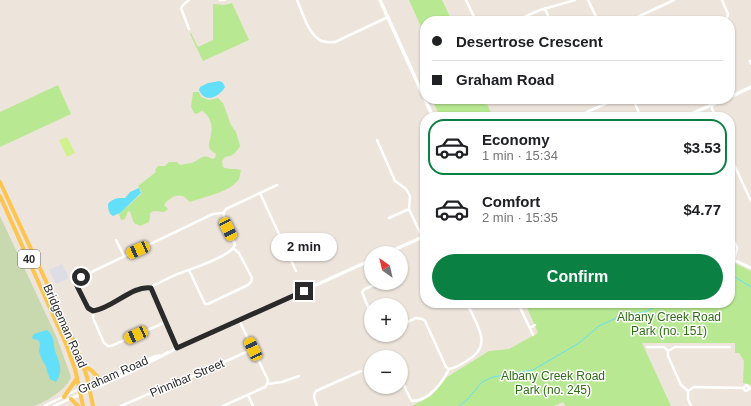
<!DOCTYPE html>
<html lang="en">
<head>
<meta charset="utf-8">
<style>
	body { margin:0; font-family:Arial,sans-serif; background:#f6f6f6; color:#202124; height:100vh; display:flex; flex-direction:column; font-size:15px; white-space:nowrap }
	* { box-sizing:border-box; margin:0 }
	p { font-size:13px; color:#757577 }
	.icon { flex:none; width:22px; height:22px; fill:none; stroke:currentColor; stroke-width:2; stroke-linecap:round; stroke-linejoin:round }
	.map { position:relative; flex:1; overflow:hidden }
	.details { position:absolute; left:420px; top:112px; width:315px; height:196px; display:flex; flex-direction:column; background:#fff; border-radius:16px; box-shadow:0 1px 3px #0004 }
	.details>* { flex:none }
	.guide { position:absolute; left:420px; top:16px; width:315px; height:88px; border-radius:16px; box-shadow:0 1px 3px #0004; display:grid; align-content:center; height:88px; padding:0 12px; background:#fff }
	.needle { width:26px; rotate:326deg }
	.controls { position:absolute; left:364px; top:246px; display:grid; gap:8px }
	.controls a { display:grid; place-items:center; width:44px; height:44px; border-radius:50%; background:#fff; box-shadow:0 1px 3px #0004; font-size:20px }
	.end { position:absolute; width:18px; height:18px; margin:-9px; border:5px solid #2a2a2a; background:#fff; box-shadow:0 0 0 2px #fff }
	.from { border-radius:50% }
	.bubble { position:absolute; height:28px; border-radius:14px; background:#fff; box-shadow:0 1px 3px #0004; font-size:13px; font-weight:600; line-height:28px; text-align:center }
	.car { position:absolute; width:12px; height:24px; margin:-12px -6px; border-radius:5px; box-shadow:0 0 3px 1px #0007; background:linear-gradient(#f5c518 24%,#345 0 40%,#f5c518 0 76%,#345 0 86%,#f5c518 0) }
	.guide b { display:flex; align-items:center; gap:14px; height:38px; font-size:15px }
	.guide b+b { border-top:1px solid #e0e0e0 }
	.guide i { width:10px; height:10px; background:#202124 }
	ul { padding:7px 0 0; list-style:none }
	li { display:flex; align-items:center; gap:12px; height:56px; margin:0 8px 6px; padding:0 4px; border:2px solid transparent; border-radius:16px }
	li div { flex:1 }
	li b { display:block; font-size:15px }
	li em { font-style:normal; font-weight:600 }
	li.on { border-color:#0b8043 }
	li>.icon { width:36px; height:36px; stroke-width:1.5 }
	.button { display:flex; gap:8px; margin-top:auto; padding:8px 12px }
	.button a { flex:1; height:46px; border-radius:24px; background:#0b8043; color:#fff; font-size:16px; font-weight:600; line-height:46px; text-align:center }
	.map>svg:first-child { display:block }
	.industrial { fill:#dedce5 }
	.green { fill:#b8e992 }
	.cemetery { fill:#c8d9b0 }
	.pitch { fill:#d0f18d }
	.water { fill:#64dff9 }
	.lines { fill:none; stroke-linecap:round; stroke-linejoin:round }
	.stream { stroke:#64dff9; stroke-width:1 }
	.street { stroke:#fff; stroke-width:2.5 }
	.secondary { stroke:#fff; stroke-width:3.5 }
	.primary { stroke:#fdc450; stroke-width:4 }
	.route { stroke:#2a2a2a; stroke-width:5 }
	.labels { text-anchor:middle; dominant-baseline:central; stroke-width:3; stroke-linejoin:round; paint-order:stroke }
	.shield { fill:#fff; stroke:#6a6a6a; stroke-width:1 }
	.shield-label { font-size:11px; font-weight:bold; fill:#2a2a2a }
	.park-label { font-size:12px; fill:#2f6e13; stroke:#fff }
	.street-label { font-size:12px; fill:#2a2a2a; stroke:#fff }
</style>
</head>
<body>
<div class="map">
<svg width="751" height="406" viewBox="0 0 751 406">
	<rect width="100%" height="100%" fill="#ede4db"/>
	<path class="industrial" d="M62 264 69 278 56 284 49 270Z"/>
	<path class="green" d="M409 0H442L452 21H425V36Z
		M232 3 249 40 203 61 190 34 191 33 198 47 213 40V4L224 5Z
		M58 85 71 114 0 147V112Z
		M193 92H199L201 97 209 100 218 98 223 103 231 125 236 132 240 146C236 153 233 156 225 157L222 161 223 167C228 170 235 168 241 170 240 173 240 177 239 179 231 192 203 197 190 202 187 200 185 196 182 196 176 194 167 200 164 205L168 209 164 212 154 211 150 213V218L149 222 140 226 134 223 130 212 128 211 125 219 121 220 119 214 141 194V191L138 186 156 172 155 170 158 166H165L169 162H177L180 165C184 164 188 164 191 163 199 161 203 152 212 159L215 158 216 154C213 152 210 150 209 147 208 143 211 139 211 134 213 126 210 115 202 111L196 114 194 113 191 107Z
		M432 99H482L485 105 487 104 493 117H440Z
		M730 261 751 271V385L743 383 744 361 739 353H735V343H642L671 406H565L563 402 554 406H412L431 396 447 377 489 351 509 349 538 333 525 303H730Z"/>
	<path class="cemetery" d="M0 216 57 338 71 377C68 388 43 405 32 406 21 406 10 406 0 406Z"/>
	<path class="pitch" d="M67 137 75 153 67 157 59 140Z"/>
	<path class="water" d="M220 81 223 83 225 87C219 97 205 104 199 90L200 87 208 83Z
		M139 188 141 193 120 213 113 216C109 214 108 209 108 204 113 198 118 198 125 198L130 192Z
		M47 330C55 336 53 343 55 351 59 362 64 370 56 382L50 379 47 371 46 366 43 362 39 352 40 343 38 340 33 339 32 337 34 334Z"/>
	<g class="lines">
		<path class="stream" d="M730 274 751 287
			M459 406 467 400 482 382 493 377 533 370 579 343 599 326 623 315 645 312 663 303"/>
		<path class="street" d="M189 0 184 4 181 8 189 29
			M220 0H225
			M297 0C303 13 308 35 322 41 327 43 331 42 335 42L388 17
			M466 0 476 21
			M588 0 598 21
			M722 0 728 14 726 21
			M545 8 550 21
			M515 21 540 10 575 0
			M629 21 674 0
			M750 61 751 64
			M633 99 641 117
			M711 105 715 117
			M576 117 616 99
			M377 140 395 181 406 189 410 196 409 209 422 237
			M730 156 751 201
			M260 193 296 271
			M389 218 409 209
			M730 232 737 248 734 260
			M116 240 124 256
			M730 258 751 268
			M189 270 205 304H208L248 285 251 282 252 278 239 253 234 249
			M151 288C132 285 113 309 93 311L88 308 76 284 77 280 81 277 213 214 222 213
			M518 303 533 335
			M93 311V318L104 343 108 346H111L166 322
			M371 314 362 292 365 289 378 283
			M401 325 416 318 422 319 425 321 446 367 449 369C456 368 462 364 468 360 494 345 476 324 467 303
			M530 328 535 325
			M647 347H664L668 351
			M177 348 151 288 154 285C164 281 173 275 183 272 194 268 231 256 235 245 233 235 218 217 226 209L277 185
			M401 379 410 398 412 401C429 401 442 383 449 369
			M267 384 282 382 299 376
			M749 388 747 385 743 388 746 391 751 388
			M688 391 681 385 668 356V351L675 347H730
			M248 395 253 406
			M44 406 79 389
			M54 406 81 394
			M121 406 167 386 173 385 253 349
			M223 406 265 387 267 384 268 380 239 320
			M317 406C315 400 312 397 316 391L361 371
			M691 406 688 399V391L694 387 743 388"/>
		<path class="secondary" d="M380 0 433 117
			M730 97 751 87
			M684 117 725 99
			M387 253 425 236
			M80 389 154 357 159 356
			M81 394 126 374 177 348 371 260"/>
		<path class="primary" d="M0 182 76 346 87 377 93 406
			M0 196 66 344 75 369 83 406
			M84 366 91 370 101 380
			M64 397 77 378
			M71 399 78 406"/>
	</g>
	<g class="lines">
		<path class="route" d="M81 277 77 280 76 284 88 308 93 311C112 309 132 285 151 288L177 348 304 291"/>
	</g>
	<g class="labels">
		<rect class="shield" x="18" y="250" width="22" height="18" rx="3"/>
		<g class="shield-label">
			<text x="29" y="259">40</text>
		</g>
		<g class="park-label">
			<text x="669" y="317">Albany Creek Road<tspan x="669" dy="14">Park (no. 151)</tspan></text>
			<text x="553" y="376">Albany Creek Road<tspan x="553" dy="14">Park (no. 245)</tspan></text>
		</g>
		<g class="street-label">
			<text transform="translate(65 326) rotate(66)">Bridgeman Road</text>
			<text transform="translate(113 375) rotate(-24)">Graham Road</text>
			<text transform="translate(187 378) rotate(-23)">Pinnibar Street</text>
		</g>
	</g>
</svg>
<div class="controls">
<a><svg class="needle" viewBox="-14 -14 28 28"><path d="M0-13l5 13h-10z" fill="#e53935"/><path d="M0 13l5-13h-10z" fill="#757577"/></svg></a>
<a>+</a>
<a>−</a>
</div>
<i class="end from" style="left:81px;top:277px"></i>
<i class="end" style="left:304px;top:291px"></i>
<div class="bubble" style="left:271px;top:233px;width:66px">2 min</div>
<i class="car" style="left:228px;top:229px;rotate:154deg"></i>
<i class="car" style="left:138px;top:250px;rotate:246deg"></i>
<i class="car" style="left:136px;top:335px;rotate:246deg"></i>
<i class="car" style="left:253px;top:349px;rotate:335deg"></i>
<div class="guide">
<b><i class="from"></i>Desertrose Crescent</b>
<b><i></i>Graham Road</b>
</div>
<section class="details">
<ul>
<li class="on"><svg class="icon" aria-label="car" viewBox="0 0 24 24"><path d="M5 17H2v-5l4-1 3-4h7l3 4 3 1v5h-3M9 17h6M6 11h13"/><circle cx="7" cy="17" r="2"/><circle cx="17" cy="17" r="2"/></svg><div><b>Economy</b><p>1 min · 15:34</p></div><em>$3.53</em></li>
<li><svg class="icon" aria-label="car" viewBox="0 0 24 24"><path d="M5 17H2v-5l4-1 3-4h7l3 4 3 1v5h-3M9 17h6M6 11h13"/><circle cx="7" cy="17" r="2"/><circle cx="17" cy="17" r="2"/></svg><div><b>Comfort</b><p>2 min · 15:35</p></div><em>$4.77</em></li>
</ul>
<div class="button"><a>Confirm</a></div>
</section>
</div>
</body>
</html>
